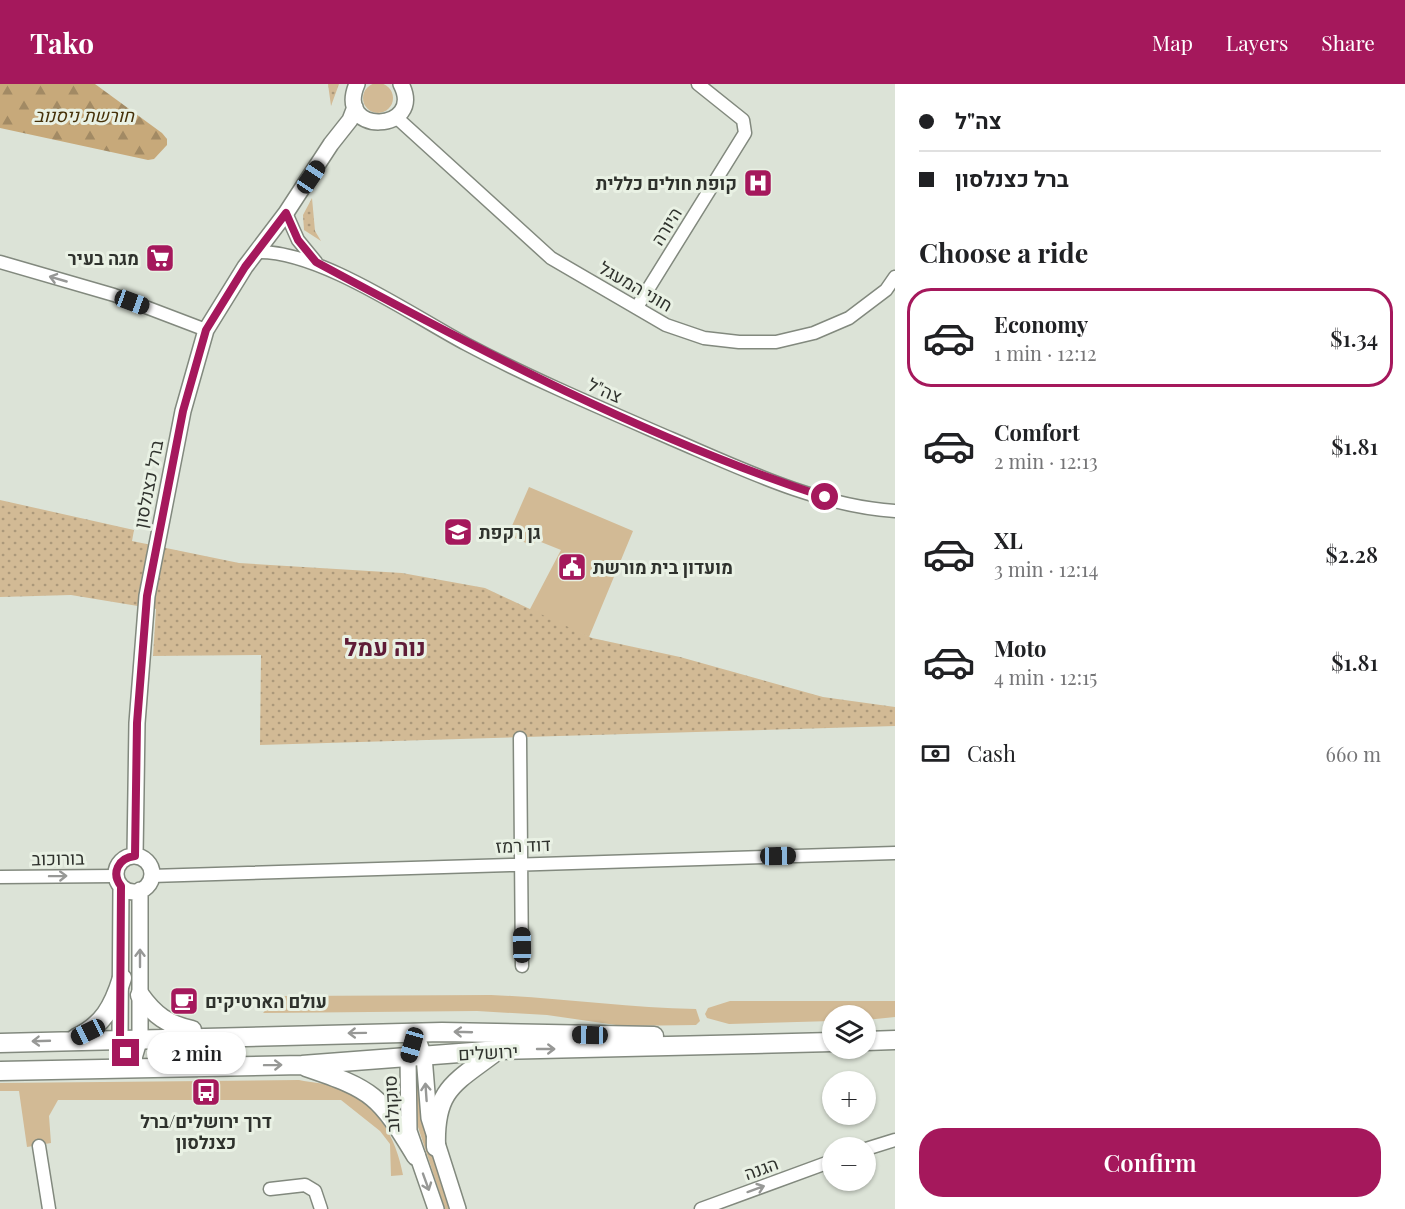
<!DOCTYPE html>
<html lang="en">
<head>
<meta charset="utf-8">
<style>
	body { margin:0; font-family:"Playfair Display",Heebo,serif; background:#f6f6f6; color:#202124; height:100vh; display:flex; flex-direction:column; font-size:22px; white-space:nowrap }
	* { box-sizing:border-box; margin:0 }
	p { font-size:20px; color:#757577 }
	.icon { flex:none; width:33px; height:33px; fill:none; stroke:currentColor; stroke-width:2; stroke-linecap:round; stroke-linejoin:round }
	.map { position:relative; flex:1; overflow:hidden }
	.details { display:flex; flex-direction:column; background:#fff; width:510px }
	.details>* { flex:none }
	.banner { display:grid; align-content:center; height:132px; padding:0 24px; background:#fff }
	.buttons { position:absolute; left:822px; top:921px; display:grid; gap:12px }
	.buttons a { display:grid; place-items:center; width:54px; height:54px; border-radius:50%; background:#fff; box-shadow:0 2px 4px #0004; font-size:30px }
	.end { position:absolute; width:27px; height:27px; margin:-14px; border:8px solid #a5185c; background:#fff; box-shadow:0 0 0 3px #fff }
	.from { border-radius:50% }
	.bubble { position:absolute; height:42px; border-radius:21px; background:#fff; box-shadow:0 2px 4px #0004; font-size:20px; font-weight:600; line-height:42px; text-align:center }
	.car { position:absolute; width:18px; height:36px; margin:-18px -9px; border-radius:8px; box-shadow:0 0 4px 2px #0007; background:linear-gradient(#222 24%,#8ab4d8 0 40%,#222 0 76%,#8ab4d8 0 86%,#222 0) }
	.banner b { display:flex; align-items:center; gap:21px; height:57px; font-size:22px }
	.banner b+b { border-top:2px solid #e0e0e0 }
	.banner i { width:15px; height:15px; background:#202124 }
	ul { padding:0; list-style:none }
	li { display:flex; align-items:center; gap:18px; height:99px; margin:0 12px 9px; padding:0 12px; border:3px solid transparent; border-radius:24px }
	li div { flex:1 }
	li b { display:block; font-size:22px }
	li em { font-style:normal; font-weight:600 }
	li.on { border-color:#a5185c }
	li>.icon { width:54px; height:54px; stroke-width:1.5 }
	h2 { padding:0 24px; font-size:27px; line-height:72px }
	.pay { display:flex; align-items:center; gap:15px; height:66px; padding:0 24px; font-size:22px }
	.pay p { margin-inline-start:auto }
	.primary-button { display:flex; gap:12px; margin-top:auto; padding:12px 24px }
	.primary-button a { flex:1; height:69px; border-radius:24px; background:#a5185c; color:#fff; font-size:24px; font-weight:600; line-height:69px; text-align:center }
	header { display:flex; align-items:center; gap:36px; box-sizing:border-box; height:84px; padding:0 30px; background:#a5185c; color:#fff }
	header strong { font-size:28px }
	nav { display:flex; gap:33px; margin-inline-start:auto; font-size:21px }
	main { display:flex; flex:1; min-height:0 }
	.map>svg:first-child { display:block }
	.grass { fill:#d2ba95 }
	.forest { fill:url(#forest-firs) }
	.park { fill:url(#park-dots) }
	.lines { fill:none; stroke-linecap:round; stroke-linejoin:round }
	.minor-casing { stroke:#82897e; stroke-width:15 }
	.tertiary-casing { stroke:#82897e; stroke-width:18 }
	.secondary-casing { stroke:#82897e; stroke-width:21 }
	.minor { stroke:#fff; stroke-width:12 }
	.tertiary { stroke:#fff; stroke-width:15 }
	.secondary { stroke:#fff; stroke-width:18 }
	.oneway { stroke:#979896 }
	.route { stroke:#a5185c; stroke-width:8 }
	.labels { text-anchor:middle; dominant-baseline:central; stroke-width:6; stroke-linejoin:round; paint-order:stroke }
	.park-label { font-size:18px; font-style:italic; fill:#463109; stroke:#e9f1e4 }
	.poi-label { font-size:18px; font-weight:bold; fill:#2f322d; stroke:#e9f1e4; text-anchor:start }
	.street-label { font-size:18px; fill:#2f322d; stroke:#e9f1e4 }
	.district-label { font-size:24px; font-weight:bold; fill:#5f1c37; stroke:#e9f1e4 }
</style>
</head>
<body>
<header>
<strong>Tako</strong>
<nav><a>Map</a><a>Layers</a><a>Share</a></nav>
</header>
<main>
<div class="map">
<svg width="895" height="1125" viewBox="0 0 895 1125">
	<defs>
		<pattern id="forest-firs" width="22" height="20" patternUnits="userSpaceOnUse" patternTransform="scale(1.5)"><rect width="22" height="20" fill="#c7a97a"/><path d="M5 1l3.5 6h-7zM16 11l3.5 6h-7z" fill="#a28a64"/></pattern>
		<pattern id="park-dots" width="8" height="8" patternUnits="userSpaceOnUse" patternTransform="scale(1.5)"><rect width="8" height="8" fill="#d2ba95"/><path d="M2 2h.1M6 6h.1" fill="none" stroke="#ab987a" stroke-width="1.8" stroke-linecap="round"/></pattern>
	</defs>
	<rect width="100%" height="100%" fill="#dce3d7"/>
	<path class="grass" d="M363 14a15 15 0 1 1 30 0a15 15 0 1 1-30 0Z
		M529 403 633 447 589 553 529 527 561 466 536 456 533 462 508 451Z
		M491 911C560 914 627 924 696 925L700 937 696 941 623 942 547 931 477 927 263 929 274 917 285 912Z
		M730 917H895V933L866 936V932H832V937L729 940 707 934 705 930 708 924Z
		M414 982H419L421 1034 452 1125H445L415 1034Z
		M299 996C312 999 327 999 340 1004 377 1019 396 1053 403 1091L391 1092 390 1060 380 1047 341 1016H58L49 1032 51 1059 27 1063 19 1007H0V999Z"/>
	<path class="forest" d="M0 0H95L162 49 167 55V61L154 75 148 76 0 44Z"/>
	<path class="park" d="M328 0H339L331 22Z
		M312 114 315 147 321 157 304 146 303 131Z
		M0 416 134 446 132 457 239 479 402 489 485 504 592 554 680 573 823 613 895 623V642L260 661 261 571 153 572 156 525 71 511 0 513Z"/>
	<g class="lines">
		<g class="minor-casing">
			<path id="minor" d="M396 33 551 174 666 241 704 254 739 258H776L814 249 849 234 886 206 895 193
				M286 129 298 156 316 178
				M257 168C318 166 410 230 466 260 532 295 603 325 672 355 742 385 818 422 895 427
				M0 178 114 211 206 246
				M637 223 745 49 743 36 698 0
				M520 654 522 882
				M151 792 895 769
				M0 793 116 792
				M39 1062 49 1125
				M866 1065 895 1056
				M270 1105 305 1101 315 1107 321 1125
				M701 1125 832 1077"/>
		</g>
		<g class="tertiary-casing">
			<path id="tertiary" d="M357 0C334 53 426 48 401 0
				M135 772 137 639 147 512 183 327 206 246 245 183 286 129 331 60 350 36 355 23
				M116 790a18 18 0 1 1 36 0a18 18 0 1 1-36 0Z
				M121 802 120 954 131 984
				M415 948 424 972 429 1034 458 1125
				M412 962 408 973 409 1047 436 1125
				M131 984 140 954V806"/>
		</g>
		<g class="secondary-casing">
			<path id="secondary" d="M140 911C154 931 168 941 192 946
				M76 954C103 941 113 923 122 894
				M866 957 895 956
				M0 959 442 948 654 952
				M306 983C374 1006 379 1011 416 1072
				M0 987 302 981 499 966 832 958
				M436 1063C434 1004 455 999 498 966"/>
		</g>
		<use href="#minor" class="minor"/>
		<use href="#tertiary" class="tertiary"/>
		<use href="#secondary" class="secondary"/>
	</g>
	<defs><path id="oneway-shaft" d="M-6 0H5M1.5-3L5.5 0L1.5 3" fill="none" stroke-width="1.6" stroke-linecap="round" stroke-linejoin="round" transform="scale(1.5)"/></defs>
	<g class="oneway">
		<use href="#oneway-shaft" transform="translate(58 195) rotate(-164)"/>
		<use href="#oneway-shaft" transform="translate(58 792) rotate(-1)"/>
		<use href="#oneway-shaft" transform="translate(140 874) rotate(-90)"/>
		<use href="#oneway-shaft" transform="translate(463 948) rotate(-178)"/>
		<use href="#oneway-shaft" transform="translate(357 949) rotate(179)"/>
		<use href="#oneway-shaft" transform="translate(41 957) rotate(178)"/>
		<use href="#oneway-shaft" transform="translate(546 965)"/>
		<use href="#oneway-shaft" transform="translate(273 981) rotate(-1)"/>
		<use href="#oneway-shaft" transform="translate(426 1008) rotate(-94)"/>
		<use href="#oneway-shaft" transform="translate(426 1098) rotate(70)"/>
		<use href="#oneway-shaft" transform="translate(756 1105) rotate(-20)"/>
	</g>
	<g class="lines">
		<path class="route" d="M126 969 120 954 121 802C111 789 118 774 135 772L137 639 147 512 183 327 206 246 245 183 286 129 298 156 316 178C481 267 647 355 825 413"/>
	</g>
	<defs>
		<g id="hospital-square" transform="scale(1.5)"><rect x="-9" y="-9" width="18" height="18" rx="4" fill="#a5185c" stroke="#e9f1e4"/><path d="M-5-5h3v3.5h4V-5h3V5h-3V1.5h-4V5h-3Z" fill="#fff"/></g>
		<g id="supermarket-square" transform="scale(1.5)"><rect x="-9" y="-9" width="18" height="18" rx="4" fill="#a5185c" stroke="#e9f1e4"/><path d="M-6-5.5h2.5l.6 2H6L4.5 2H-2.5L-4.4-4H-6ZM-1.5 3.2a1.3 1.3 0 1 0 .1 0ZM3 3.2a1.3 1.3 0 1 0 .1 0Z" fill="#fff"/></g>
		<g id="school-square" transform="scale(1.5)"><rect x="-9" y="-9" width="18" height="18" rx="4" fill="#a5185c" stroke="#e9f1e4"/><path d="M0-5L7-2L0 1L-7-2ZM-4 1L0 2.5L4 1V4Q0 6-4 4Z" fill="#fff"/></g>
		<g id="civic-square" transform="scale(1.5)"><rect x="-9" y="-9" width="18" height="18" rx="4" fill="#a5185c" stroke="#e9f1e4"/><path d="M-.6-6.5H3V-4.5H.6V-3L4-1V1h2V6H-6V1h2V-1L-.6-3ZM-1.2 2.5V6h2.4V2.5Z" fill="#fff"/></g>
		<g id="cafe-square" transform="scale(1.5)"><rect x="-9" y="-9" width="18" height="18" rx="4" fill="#a5185c" stroke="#e9f1e4"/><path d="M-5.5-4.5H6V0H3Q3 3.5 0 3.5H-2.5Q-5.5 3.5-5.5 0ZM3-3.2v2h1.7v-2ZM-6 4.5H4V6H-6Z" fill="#fff"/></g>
		<g id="bus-square" transform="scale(1.5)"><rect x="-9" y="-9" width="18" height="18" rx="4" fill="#a5185c" stroke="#e9f1e4"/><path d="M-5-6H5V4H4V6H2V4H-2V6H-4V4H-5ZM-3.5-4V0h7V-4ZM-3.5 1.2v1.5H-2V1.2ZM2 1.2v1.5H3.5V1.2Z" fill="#fff"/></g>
	</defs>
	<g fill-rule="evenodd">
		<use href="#hospital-square" x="758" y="99"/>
		<use href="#supermarket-square" x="160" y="174"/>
		<use href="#school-square" x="458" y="448"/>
		<use href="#civic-square" x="572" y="483"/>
		<use href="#cafe-square" x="184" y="917"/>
		<use href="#bus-square" x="206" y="1008"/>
	</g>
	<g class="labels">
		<g class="park-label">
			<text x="84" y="31">חורשת ניסנוב</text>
		</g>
		<g class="poi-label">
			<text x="737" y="99" text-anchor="end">קופת חולים כללית</text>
			<text x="139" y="174" text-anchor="end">מגה בעיר</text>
			<text x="479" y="448">גן רקפת</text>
			<text x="593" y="483">מועדון בית מורשת</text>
			<text x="205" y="917">עולם הארטיקים</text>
			<text x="206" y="1037" text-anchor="middle">דרך ירושלים/ברל<tspan x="206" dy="21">כצנלסון</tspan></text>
		</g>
		<g class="street-label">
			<text transform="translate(666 142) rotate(-58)">היורה</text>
			<text transform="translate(636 202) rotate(30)">חוני המעגל</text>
			<text transform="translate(605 306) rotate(24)">צה"ל</text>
			<text transform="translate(148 400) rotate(-79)">ברל כצנלסון</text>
			<text transform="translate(523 761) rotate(-2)">דוד רמז</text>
			<text transform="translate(58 774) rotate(-1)">בורוכוב</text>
			<text transform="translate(488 968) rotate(-3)">ירושלים</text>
			<text transform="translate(391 1020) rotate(-93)">סוקולוב</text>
			<text transform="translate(761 1084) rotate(-20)">הגנה</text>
		</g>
		<g class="district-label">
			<text x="385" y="562">נוה עמל</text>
		</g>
	</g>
</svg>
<div class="buttons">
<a><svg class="icon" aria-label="layers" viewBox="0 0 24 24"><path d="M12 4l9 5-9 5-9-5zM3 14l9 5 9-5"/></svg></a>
<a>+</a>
<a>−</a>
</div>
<i class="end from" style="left:825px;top:413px"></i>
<i class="end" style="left:126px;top:969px"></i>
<div class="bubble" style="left:147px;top:948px;width:99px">2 min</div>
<i class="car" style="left:311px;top:93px;rotate:34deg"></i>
<i class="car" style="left:132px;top:218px;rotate:110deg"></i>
<i class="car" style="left:778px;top:772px;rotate:89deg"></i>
<i class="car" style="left:522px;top:861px;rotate:359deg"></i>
<i class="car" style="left:88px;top:948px;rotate:244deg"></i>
<i class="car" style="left:590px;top:951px;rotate:271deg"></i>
<i class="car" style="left:412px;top:961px;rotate:196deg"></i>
</div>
<section class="details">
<div class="banner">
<b><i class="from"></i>צה&quot;ל</b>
<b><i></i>ברל כצנלסון</b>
</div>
<h2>Choose a ride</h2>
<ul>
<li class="on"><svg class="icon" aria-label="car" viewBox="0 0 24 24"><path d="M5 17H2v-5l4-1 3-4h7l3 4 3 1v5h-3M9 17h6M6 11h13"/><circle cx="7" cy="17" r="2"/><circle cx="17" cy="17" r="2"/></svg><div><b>Economy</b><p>1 min · 12:12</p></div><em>$1.34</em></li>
<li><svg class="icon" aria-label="car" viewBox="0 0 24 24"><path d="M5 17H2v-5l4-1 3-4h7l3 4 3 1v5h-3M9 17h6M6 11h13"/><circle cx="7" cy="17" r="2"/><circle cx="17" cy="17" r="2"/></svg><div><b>Comfort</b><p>2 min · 12:13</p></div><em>$1.81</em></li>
<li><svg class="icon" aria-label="car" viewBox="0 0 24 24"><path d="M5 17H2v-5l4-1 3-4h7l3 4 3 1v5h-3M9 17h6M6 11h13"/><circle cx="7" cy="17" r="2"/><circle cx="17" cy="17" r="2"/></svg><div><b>XL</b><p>3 min · 12:14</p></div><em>$2.28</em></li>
<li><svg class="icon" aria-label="car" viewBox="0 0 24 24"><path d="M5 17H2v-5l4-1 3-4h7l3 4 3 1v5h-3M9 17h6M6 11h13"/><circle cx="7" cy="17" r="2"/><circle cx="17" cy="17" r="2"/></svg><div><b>Moto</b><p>4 min · 12:15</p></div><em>$1.81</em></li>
</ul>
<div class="pay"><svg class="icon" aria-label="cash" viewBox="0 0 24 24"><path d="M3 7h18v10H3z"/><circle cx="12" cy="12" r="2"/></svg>Cash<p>660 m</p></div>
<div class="primary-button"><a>Confirm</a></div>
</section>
</main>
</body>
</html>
